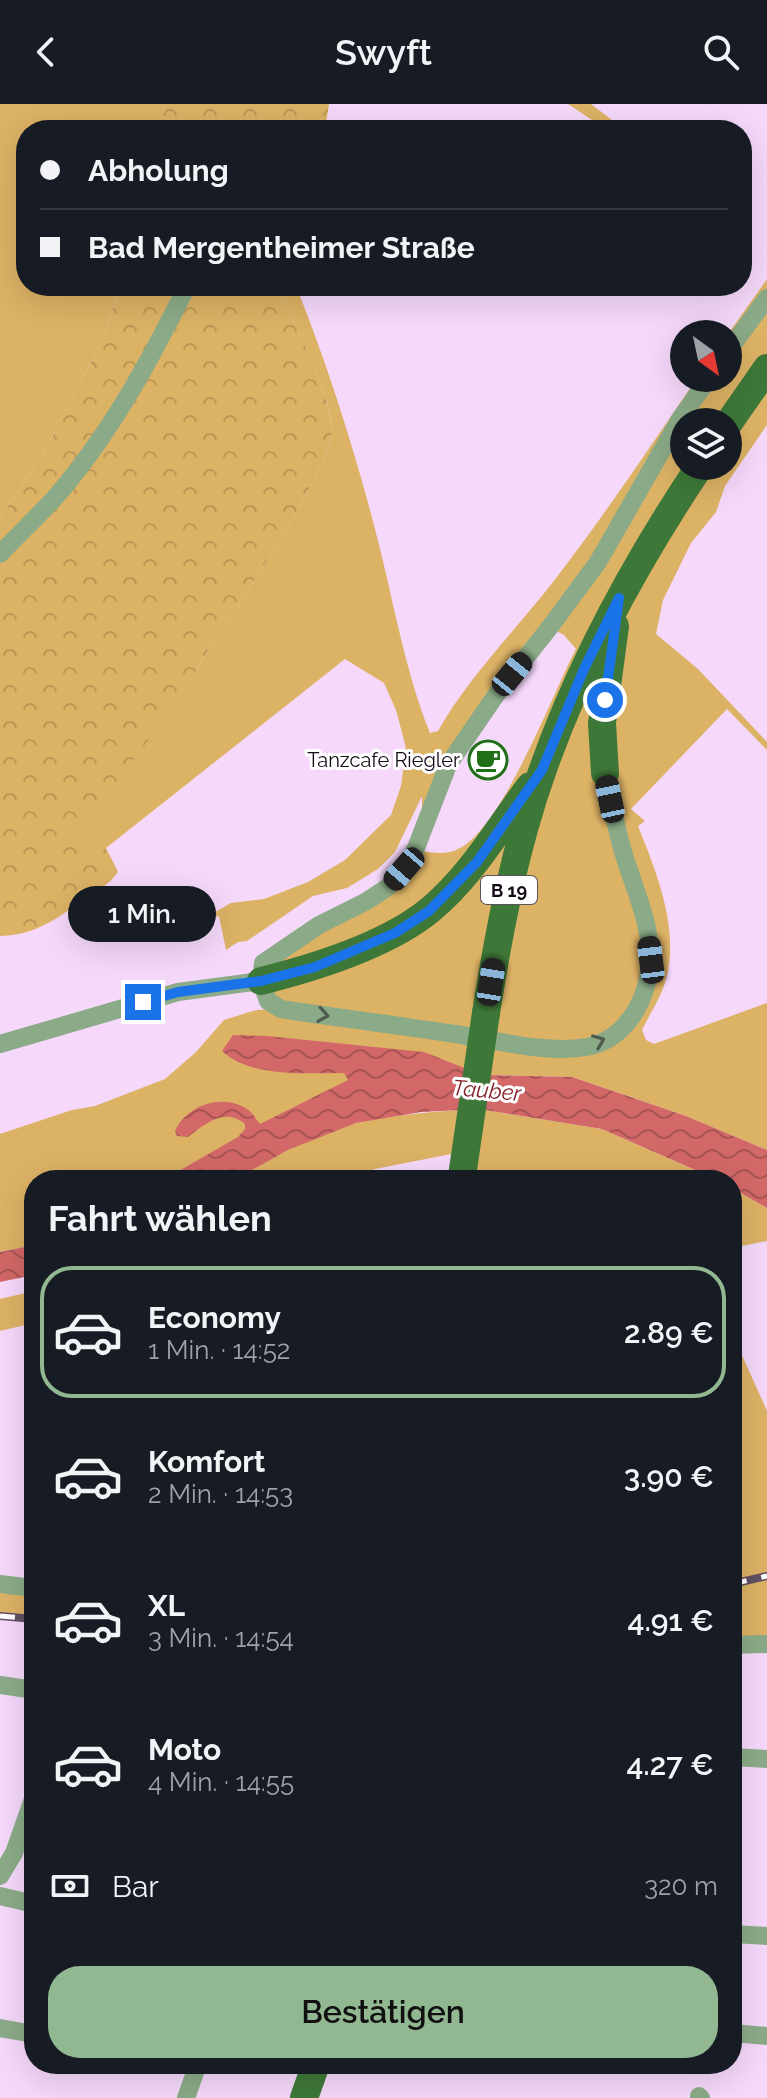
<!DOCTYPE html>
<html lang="de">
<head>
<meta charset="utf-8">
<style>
	body { margin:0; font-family:Raleway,sans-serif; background:#20242c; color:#f1f3f6; height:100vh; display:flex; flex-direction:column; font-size:30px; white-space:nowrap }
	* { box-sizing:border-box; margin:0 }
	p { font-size:26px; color:#9ea1a6 }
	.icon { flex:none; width:44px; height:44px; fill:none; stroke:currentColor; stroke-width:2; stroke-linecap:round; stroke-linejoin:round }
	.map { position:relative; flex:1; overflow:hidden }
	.sheet { position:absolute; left:24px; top:1066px; width:718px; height:904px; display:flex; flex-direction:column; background:#171b24; border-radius:32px; box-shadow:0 8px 32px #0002 }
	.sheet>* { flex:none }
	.top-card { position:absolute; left:16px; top:16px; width:736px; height:176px; border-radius:32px; box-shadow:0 8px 32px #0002; display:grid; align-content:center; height:176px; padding:0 24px; background:#171b24 }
	.needle { width:52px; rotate:147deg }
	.tools { position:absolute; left:670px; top:216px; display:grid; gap:16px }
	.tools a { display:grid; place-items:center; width:72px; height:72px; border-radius:50%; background:#171b24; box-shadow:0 8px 32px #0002; font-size:40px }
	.end { position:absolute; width:36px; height:36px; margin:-18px; border:10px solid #1a73e8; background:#fff; box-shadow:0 0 0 4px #fff }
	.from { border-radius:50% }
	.bubble { position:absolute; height:56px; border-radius:28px; background:#171b24; box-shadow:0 8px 32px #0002; font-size:26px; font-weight:600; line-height:56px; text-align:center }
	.car { position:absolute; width:24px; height:48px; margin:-24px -12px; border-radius:10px; box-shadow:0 0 6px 2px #0007; background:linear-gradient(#222 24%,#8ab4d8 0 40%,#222 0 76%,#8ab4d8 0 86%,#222 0) }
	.top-card b { display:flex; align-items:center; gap:28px; height:76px; font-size:30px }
	.top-card b+b { border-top:2px solid #363941 }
	.top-card i { width:20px; height:20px; background:#f1f3f6 }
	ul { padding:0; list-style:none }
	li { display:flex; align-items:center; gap:24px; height:132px; margin:0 16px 12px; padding:0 8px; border:4px solid transparent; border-radius:32px }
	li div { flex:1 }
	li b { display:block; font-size:30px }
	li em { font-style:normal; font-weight:600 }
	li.current { border-color:#92b892 }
	li>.icon { width:72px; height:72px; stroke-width:1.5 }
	h2 { padding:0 24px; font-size:36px; line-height:96px }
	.pay { display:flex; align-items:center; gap:20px; height:88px; padding:0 24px; font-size:30px }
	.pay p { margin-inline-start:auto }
	.primary-button { display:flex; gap:16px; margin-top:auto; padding:16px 24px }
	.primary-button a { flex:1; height:92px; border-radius:32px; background:#92b892; color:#111; font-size:32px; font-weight:600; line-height:92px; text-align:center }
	header { display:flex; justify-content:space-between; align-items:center; height:104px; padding:0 24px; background:#171b24; font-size:36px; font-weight:600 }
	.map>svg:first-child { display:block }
	.grass { fill:#dcb265; fill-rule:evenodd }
	.forest { fill:url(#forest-crowns) }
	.water { fill:url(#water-waves) }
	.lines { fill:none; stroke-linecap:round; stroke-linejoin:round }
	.minor { stroke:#8baa87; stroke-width:18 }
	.primary { stroke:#3e7838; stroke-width:28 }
	.rail-casing { stroke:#614f64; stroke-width:8 }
	.rail { stroke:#fff; stroke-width:5; stroke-dasharray:15; stroke-linecap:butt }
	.primary-bridge { stroke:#3e7838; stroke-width:28 }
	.oneway { stroke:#505a4f }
	.route { stroke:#1a73e8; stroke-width:10 }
	.labels { text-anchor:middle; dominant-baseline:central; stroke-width:6; stroke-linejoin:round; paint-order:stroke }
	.shield { fill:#fff; stroke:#5b535d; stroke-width:2 }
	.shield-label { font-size:18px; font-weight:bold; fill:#150917 }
	.poi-label { font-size:20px; fill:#150917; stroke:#fff; text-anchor:end }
	.water-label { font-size:22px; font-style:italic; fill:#801f26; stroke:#fff }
</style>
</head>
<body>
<header><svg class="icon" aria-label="back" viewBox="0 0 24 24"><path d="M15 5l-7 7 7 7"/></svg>Swyft<svg class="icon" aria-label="search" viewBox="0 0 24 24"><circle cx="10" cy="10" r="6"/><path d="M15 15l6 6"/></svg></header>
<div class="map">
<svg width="767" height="1994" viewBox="0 0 767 1994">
	<defs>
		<pattern id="forest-crowns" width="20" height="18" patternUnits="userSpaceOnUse" patternTransform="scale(2)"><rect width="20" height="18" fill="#dcb265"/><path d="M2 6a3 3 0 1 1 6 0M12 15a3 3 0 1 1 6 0" fill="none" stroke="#bc9857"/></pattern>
		<pattern id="water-waves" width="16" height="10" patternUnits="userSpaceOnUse" patternTransform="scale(2)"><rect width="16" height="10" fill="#d26867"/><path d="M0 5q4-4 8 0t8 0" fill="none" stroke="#a95454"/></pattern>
	</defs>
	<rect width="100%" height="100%" fill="#f5d8fa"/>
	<path class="grass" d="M0 0H165L160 26H26V182H121L100 240 43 350 0 414Z
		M568 0H591L625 26H607Z
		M767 175V321L725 382 716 408 691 439 663 496 656 530 698 565 767 638V646L727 605 631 705 645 717 638 722C656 767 680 825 666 875 661 894 650 909 642 926L646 936 654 940 767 899V1046L686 1012 572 973 482 971 208 1051 163 1076H34V1141L0 1148V1030L72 1006 95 1002 165 975 196 948 224 916 256 906 279 905 263 859 367 797 422 747C434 749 446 751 458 745 502 725 552 591 576 545L564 531 551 524 448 661 422 730V692L395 748 378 765 347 784 313 792 247 837 238 838 226 846 219 812 203 815 231 799 264 795 308 778 345 756 391 711 401 682 406 644 396 606 384 579 345 555 106 744 103 738 118 768C98 798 34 814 0 825V707L185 588 201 558C226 519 334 363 332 325 329 280 293 227 281 182H296C328 262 356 350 377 433 394 499 405 567 430 629L438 627C469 572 515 527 553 478 604 412 650 343 697 274H728V230ZM684 318H728V362H684Z
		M195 783 189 803 140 817 144 821 160 823 140 827 129 787 135 797Z
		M479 1005 602 1025 718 1076H462L479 1049 451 1050 375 1065 341 1076H234C272 1055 313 1029 356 1019 397 1010 438 1007 479 1005Z
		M732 1084 767 1104V1137L732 1144Z
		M34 1187V1219L0 1227V1195Z
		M732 1229 767 1307V1540L732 1541Z
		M0 1480 34 1484V1515L0 1512Z"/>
	<path class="forest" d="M165 0H329L325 26H160Z
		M121 182H281C294 228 328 278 332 325 334 363 226 519 201 558L185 589 65 744C105 738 95 723 117 766 83 794 48 832 0 832V414L43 350 100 240Z"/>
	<path class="water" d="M233 931 267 932 424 948 482 971 572 973 686 1012 767 1046V1104L732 1084V1076H718L602 1025 479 1005 421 1008 356 1019 288 1046 234 1076H163L238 1033 245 1025V1020C225 1003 205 1020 188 1033L177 1032 175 1027C187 1001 222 989 247 1005 252 1008 256 1015 260 1020L348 976 344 969C307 969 250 974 222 947Z
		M34 1141V1171L0 1178V1148Z"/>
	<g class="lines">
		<path class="minor" d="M728 247 767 194
			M0 450C17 432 35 415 52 397 108 334 150 257 187 182
			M605 669C611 696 616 725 624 751 634 784 652 822 650 857 648 895 627 935 587 943 547 950 495 936 455 930 397 921 339 914 281 905L268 897 261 877 263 859 319 821 367 797 388 783 404 765 416 744 448 661 496 591 550 523 598 458 680 315 709 274
			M0 940 178 888 261 877
			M0 1480 34 1484
			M732 1541 767 1540
			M0 1581 34 1586
			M732 1653 767 1655
			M0 1772 14 1749 34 1692
			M0 1792 34 1800
			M732 1830 767 1832
			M0 1924 34 1930
			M732 1929 767 1932
			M699 1992 701 1994
			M186 1994 198 1960"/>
		<path class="primary" d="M728 320 767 264
			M605 669 602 619 615 522
			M261 877C313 864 387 841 430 806 471 772 498 725 530 682
			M486 909C499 827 515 743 543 665 581 558 637 456 700 362
			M304 1994 316 1960"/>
		<g class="rail-casing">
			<path id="rail" d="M732 1480 767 1472
				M0 1512 34 1515"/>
		</g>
		<use href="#rail" class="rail"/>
		<path class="primary-bridge" d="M462 1072 486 909"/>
	</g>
	<defs><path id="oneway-chevron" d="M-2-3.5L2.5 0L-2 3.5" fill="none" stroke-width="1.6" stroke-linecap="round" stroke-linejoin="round" transform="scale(2)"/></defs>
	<g class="oneway">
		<use href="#oneway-chevron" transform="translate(323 911) rotate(9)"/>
		<use href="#oneway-chevron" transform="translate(599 937) rotate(-22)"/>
	</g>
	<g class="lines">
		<path class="route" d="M143 898 178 888 261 877 315 863 395 829 429 807 477 758 542 666 584 565 619 494 605 596"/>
	</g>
	<defs>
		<g id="cafe-ring" transform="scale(2)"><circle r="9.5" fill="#fff" stroke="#1f7017" stroke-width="1.5"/><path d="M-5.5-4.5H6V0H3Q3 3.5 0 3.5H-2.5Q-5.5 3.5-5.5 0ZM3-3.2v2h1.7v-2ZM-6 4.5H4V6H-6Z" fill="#1f7017"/></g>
	</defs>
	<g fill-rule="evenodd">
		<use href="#cafe-ring" x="488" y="656"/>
	</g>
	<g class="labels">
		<rect class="shield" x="481" y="772" width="56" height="28" rx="6"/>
		<g class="shield-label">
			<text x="509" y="786">B 19</text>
		</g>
		<g class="poi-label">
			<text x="460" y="656">Tanzcafe Riegler</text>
		</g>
		<g class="water-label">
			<text transform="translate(487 986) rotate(5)">Tauber</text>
		</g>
	</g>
</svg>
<div class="tools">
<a><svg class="needle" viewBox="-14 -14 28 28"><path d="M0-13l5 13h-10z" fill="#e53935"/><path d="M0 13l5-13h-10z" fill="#9ea1a6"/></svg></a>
<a><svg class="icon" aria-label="layers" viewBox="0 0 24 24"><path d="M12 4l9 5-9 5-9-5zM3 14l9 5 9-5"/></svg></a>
</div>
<i class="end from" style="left:605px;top:596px"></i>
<i class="end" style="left:143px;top:898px"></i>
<div class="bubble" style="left:68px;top:782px;width:148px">1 Min.</div>
<i class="car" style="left:512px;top:570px;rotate:39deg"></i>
<i class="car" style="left:610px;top:695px;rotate:348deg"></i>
<i class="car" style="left:404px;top:765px;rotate:221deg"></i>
<i class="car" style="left:651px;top:856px;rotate:353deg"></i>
<i class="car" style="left:491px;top:878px;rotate:9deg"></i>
<div class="top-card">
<b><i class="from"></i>Abholung</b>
<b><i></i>Bad Mergentheimer Straße</b>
</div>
<section class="sheet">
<h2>Fahrt wählen</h2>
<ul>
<li class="current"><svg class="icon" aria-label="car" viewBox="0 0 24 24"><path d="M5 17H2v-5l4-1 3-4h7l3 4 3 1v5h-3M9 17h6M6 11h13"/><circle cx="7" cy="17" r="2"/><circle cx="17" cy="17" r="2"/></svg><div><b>Economy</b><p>1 Min. · 14:52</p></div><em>2.89 €</em></li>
<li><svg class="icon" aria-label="car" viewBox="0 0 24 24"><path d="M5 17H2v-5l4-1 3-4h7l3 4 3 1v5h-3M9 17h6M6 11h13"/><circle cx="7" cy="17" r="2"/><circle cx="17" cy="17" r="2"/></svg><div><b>Komfort</b><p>2 Min. · 14:53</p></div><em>3.90 €</em></li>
<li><svg class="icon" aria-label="car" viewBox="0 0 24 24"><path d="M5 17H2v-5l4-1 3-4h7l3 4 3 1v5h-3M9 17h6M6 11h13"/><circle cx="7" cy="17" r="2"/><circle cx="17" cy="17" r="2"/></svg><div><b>XL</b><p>3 Min. · 14:54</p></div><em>4.91 €</em></li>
<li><svg class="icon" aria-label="car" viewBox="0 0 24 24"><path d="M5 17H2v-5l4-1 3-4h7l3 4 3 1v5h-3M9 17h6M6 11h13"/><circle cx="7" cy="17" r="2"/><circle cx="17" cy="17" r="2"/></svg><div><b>Moto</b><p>4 Min. · 14:55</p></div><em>4.27 €</em></li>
</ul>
<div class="pay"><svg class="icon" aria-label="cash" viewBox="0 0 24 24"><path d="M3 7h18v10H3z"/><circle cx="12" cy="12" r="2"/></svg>Bar<p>320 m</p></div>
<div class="primary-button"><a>Bestätigen</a></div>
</section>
</div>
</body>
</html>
